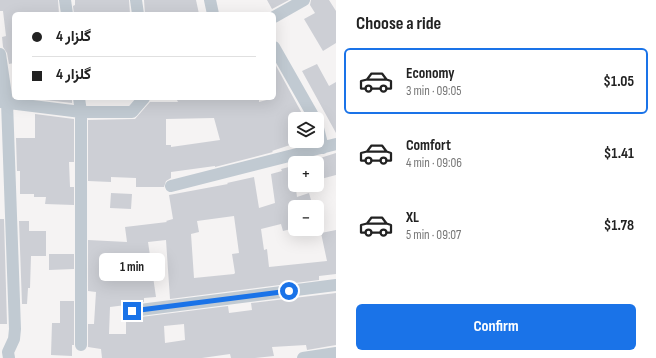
<!DOCTYPE html>
<html lang="en">
<head>
<meta charset="utf-8">
<style>
	body { margin:0; font-family:"Sofia Sans Condensed",Vazirmatn,sans-serif; background:#f6f6f6; color:#222; height:100vh; display:flex; flex-direction:column; font-size:15px; white-space:nowrap }
	* { box-sizing:border-box; margin:0 }
	p { font-size:13px; color:#767676 }
	.icon { flex:none; width:22px; height:22px; fill:none; stroke:currentColor; stroke-width:2; stroke-linecap:round; stroke-linejoin:round }
	.map { position:relative; flex:1; overflow:hidden }
	.drawer { display:flex; flex-direction:column; background:#fff; width:320px }
	.drawer>* { flex:none }
	.top-card { position:absolute; left:12px; top:12px; width:264px; height:88px; border-radius:6px; box-shadow:0 4px 16px #0002; display:grid; align-content:center; height:88px; padding:0 20px; background:#fff }
	.controls { position:absolute; left:288px; top:112px; display:grid; gap:8px }
	.controls a { display:grid; place-items:center; width:36px; height:36px; border-radius:6px; background:#fff; box-shadow:0 4px 16px #0002; font-size:20px }
	.end { position:absolute; width:18px; height:18px; margin:-9px; border:5px solid #1a73e8; background:#fff; box-shadow:0 0 0 2px #fff }
	.from { border-radius:50% }
	.bubble { position:absolute; height:28px; border-radius:6px; background:#fff; box-shadow:0 4px 16px #0002; font-size:13px; font-weight:700; line-height:28px; text-align:center }
	.top-card b { display:flex; align-items:center; gap:14px; height:38px; font-size:15px }
	.top-card b+b { border-top:1px solid #e0e0e0 }
	.top-card i { width:10px; height:10px; background:#222 }
	ul { padding:0; list-style:none }
	li { display:flex; align-items:center; gap:12px; height:66px; margin:0 8px 6px; padding:0 12px; border:2px solid transparent; border-radius:6px }
	li div { flex:1 }
	li b { display:block; font-size:15px }
	li em { font-style:normal; font-weight:700 }
	li.on { border-color:#1a73e8 }
	li>.icon { width:36px; height:36px; stroke-width:1.5 }
	h2 { padding:0 20px; font-size:18px; line-height:48px }
	.action { display:flex; gap:8px; margin-top:auto; padding:8px 20px }
	.action a { flex:1; height:46px; border-radius:6px; background:#1a73e8; color:#fff; font-size:16px; font-weight:700; line-height:46px; text-align:center }
	main { display:flex; flex:1; min-height:0 }
	.map>svg:first-child { display:block }
	.building { fill:#cdcfd5; fill-rule:evenodd }
	.lines { fill:none; stroke-linecap:round; stroke-linejoin:round }
	.minor { stroke:#c1cad2; stroke-width:12 }
	.route { stroke:#1a73e8; stroke-width:5 }
</style>
</head>
<body>
<main>
<div class="map">
<svg width="336" height="358" viewBox="0 0 336 358">
	<rect width="100%" height="100%" fill="#f5f3f3"/>
	<path class="building" d="M0 0H58L59 14H14V63L9 64 7 53 3 47 2 37 6 36 3 11H0Z
		M75 0H129L130 14H74L73 6 75 5Z
		M144 0H196L199 14H145Z
		M267 0H289L272 9Z
		M311 0H329L336 11V43L323 51 304 19 315 13 310 5Z
		M274 62 305 119H295V130L292 131 296 143 272 151 273 152 215 167V166L171 172V178L166 181 164 187H136V178L111 177V182L88 181V120L135 119 150 102H178L177 100H214V98H259V102L274 98ZM214 118 220 140 171 147V145H166V119Z
		M317 64 329 86 336 82V133L302 71Z
		M44 98 72 99V103L45 100Z
		M35 114 74 119V162H69L70 187H74V205L45 204 46 197H34V194H20V171H17L16 138H35Z
		M336 153V175L317 180V159Z
		M293 166 297 197 309 193 313 207H295V228L283 231 281 224 261 229 264 250 267 249 269 267 327 261 321 233 336 230V274L319 276V280L170 299 166 240 148 242 156 297 144 298V302L131 304 126 307V305L110 307 109 334H126V315L129 318H133L228 306 229 313 252 310 251 303 336 293V345L307 350 306 345 272 347 274 356 255 358H231L230 354 202 358H102L101 349 88 347V324H94L96 292 88 291V240L127 242 125 227 167 222 166 221 173 219 169 195 228 184 227 183 254 177 259 208 275 203 271 174 282 171 281 169ZM234 216 239 253 232 254 235 273 234 274 194 278 191 234 199 232 197 221ZM184 324 185 340 165 343 164 326Z
		M111 193 132 194 131 209 110 208Z
		M0 219H4L7 324H0Z
		M19 221H29V231H46V256H31L30 288H28L27 304H22Z
		M49 254H74V269L49 270Z
		M60 301H74V345H72V356L51 355 52 323H60Z"/>
	<g class="lines">
		<path class="minor" d="M65 0 67 14
			M136 0 138 14
			M210 0 213 14
			M274 17 304 0
			M274 47 315 119
			M0 54 7 102 15 329 14 339 8 352 9 358
			M79 98 81 112V345
			M0 102 81 112H132L144 98
			M317 124 323 148
			M171 186 336 144
			M132 311 336 285
			M303 358 336 353"/>
	</g>
	<g class="lines">
		<path class="route" d="M132 311 289 291"/>
	</g>
</svg>
<div class="controls">
<a><svg class="icon" aria-label="layers" viewBox="0 0 24 24"><path d="M12 4l9 5-9 5-9-5zM3 14l9 5 9-5"/></svg></a>
<a>+</a>
<a>−</a>
</div>
<i class="end from" style="left:289px;top:291px"></i>
<i class="end" style="left:132px;top:311px"></i>
<div class="bubble" style="left:99px;top:253px;width:66px">1 min</div>
<div class="top-card">
<b><i class="from"></i>گلزار 4</b>
<b><i></i>گلزار 4</b>
</div>
</div>
<section class="drawer">
<h2>Choose a ride</h2>
<ul>
<li class="on"><svg class="icon" aria-label="car" viewBox="0 0 24 24"><path d="M5 17H2v-5l4-1 3-4h7l3 4 3 1v5h-3M9 17h6M6 11h13"/><circle cx="7" cy="17" r="2"/><circle cx="17" cy="17" r="2"/></svg><div><b>Economy</b><p>3 min · 09:05</p></div><em>$1.05</em></li>
<li><svg class="icon" aria-label="car" viewBox="0 0 24 24"><path d="M5 17H2v-5l4-1 3-4h7l3 4 3 1v5h-3M9 17h6M6 11h13"/><circle cx="7" cy="17" r="2"/><circle cx="17" cy="17" r="2"/></svg><div><b>Comfort</b><p>4 min · 09:06</p></div><em>$1.41</em></li>
<li><svg class="icon" aria-label="car" viewBox="0 0 24 24"><path d="M5 17H2v-5l4-1 3-4h7l3 4 3 1v5h-3M9 17h6M6 11h13"/><circle cx="7" cy="17" r="2"/><circle cx="17" cy="17" r="2"/></svg><div><b>XL</b><p>5 min · 09:07</p></div><em>$1.78</em></li>
</ul>
<div class="action"><a>Confirm</a></div>
</section>
</main>
</body>
</html>
